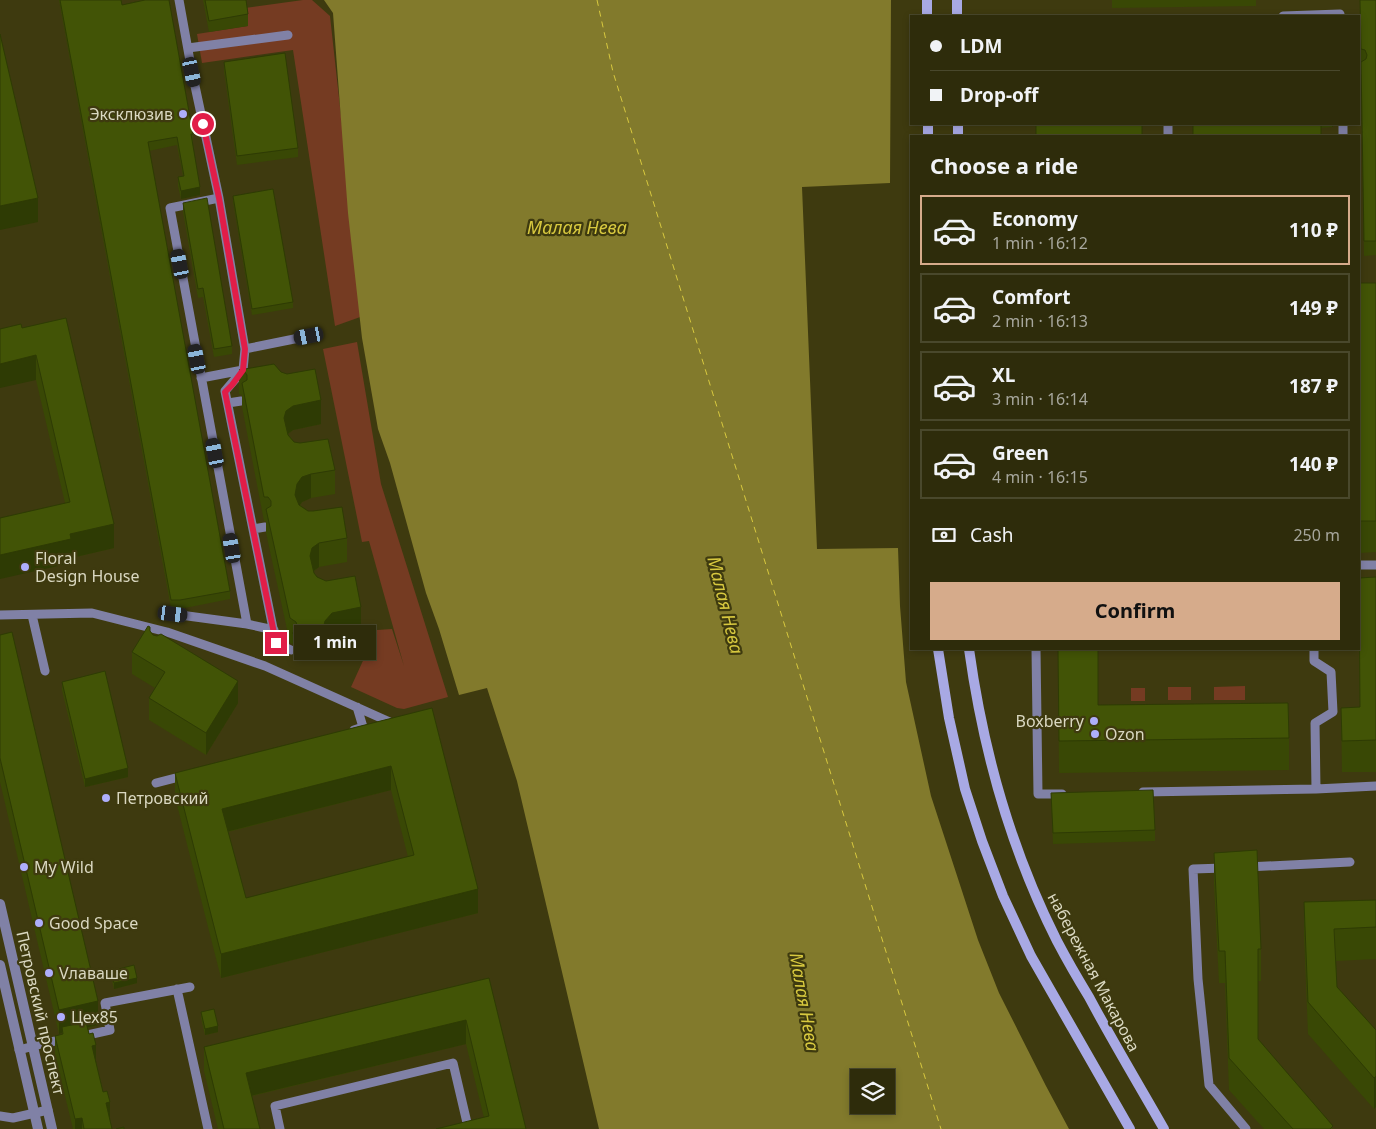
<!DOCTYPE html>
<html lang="en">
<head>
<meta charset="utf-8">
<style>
	body { margin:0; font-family:"Noto Sans",sans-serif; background:#3a3819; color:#f1f3f6; height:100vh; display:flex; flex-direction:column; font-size:19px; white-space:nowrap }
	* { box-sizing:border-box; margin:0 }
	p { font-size:16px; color:#a7a79d }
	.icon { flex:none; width:28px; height:28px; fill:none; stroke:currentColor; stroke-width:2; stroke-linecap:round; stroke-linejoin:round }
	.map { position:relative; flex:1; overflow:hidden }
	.side { position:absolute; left:910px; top:135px; width:450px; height:515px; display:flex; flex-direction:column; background:#2e2c0b; border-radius:0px; box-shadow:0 2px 8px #0003,0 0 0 1px #49482c }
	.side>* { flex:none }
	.hud { position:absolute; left:910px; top:15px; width:450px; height:110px; border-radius:0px; box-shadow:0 2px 8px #0003,0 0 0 1px #49482c; display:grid; align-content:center; height:110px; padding:0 20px; background:#2e2c0b }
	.buttons { position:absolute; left:850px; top:1069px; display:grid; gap:10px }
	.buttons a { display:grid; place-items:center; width:45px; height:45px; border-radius:0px; background:#2e2c0b; box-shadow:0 2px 8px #0003,0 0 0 1px #49482c; font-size:25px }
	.end { position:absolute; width:22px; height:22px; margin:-11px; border:6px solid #e11d48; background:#fff; box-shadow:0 0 0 2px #fff }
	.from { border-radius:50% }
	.bubble { position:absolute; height:35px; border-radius:0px; background:#2e2c0b; box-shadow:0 2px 8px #0003,0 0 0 1px #49482c; font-size:16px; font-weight:700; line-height:35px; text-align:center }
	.car { position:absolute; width:15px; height:30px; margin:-15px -8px; border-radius:6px; box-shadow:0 0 4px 1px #0007; background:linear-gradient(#222 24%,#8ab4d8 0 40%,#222 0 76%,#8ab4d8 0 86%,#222 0) }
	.hud b { display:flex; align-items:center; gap:18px; height:48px; font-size:19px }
	.hud b+b { border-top:1px solid #49482c }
	.hud i { width:12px; height:12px; background:#f1f3f6 }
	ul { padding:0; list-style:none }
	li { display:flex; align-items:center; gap:15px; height:70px; margin:0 10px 8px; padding:0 10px; border:2px solid #49482c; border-radius:0px }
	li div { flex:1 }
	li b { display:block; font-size:19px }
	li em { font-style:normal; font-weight:700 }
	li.selected { border-color:#d6ab8b }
	li>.icon { width:45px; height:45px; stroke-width:1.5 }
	h2 { padding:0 20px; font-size:22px; line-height:60px }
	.pay { display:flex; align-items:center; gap:12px; height:55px; padding:0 20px; font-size:19px }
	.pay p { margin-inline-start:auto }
	.primary-button { display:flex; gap:10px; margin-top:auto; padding:10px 20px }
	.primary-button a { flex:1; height:58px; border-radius:0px; background:#d6ab8b; color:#111; font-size:20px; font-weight:700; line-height:58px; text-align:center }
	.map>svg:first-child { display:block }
	.green { fill:#753b22 }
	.water { fill:#827a2c; fill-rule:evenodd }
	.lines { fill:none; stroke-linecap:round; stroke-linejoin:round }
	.ferry { stroke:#d8c93f; stroke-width:1; stroke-dasharray:6 5; stroke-linecap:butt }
	.service { stroke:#8081a6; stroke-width:9 }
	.tertiary { stroke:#8081a6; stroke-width:10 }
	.secondary { stroke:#a8a9e4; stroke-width:10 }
	.wall { fill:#394805; fill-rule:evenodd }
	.shaded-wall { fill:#2e3b04 }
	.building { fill:#425406; stroke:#2e3b04; fill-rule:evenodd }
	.route { stroke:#e11d48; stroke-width:6 }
	.poi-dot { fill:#aeaefb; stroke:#3e3a0f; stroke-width:2 }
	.labels { text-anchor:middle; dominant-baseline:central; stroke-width:4.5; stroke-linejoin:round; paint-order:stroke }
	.poi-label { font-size:16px; fill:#dad8c1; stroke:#3e3a0f; text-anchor:start }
	.street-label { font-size:16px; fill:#dad8c1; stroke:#3e3a0f }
	.water-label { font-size:18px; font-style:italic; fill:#d8c93f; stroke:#3e3a0f }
</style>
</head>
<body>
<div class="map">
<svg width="1376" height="1129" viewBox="0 0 1376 1129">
	<rect width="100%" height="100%" fill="#3e3a0f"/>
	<path class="green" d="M303 0H312L330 16 363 316 335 326 293 50 202 63 197 34 248 26 245 8Z
		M357 342 381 484 448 697 404 709 397 708 351 687 377 630 392 629 404 666 369 541 362 542 323 349Z
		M1245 686V700H1214V687Z
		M1168 687H1191V700H1168Z
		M1131 688H1145V701H1131Z"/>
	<path class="water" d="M324 0H891L890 183 802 187 817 549 898 548 900 606 906 682 931 796 978 940 999 993 1046 1086 1069 1129H599L517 781 487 688 459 695 439 629 426 593 390 463 378 429 362 338 348 213 333 13ZM859 1078H886V1105H859Z"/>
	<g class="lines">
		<path class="ferry" d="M597 0 613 72 941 1129"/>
		<path class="service" d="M179 0 192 72 219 198 245 349 243 370 201 378
			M1283 16 1340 14V16
			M188 48 288 35
			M1359 70H1361
			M1168 124V136
			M1343 124V136
			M219 198 170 208 247 624
			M245 349 309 336
			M243 370 225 391 276 643 291 650
			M228 403 241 401
			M253 529 265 527
			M1359 565H1376
			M173 614 247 624 274 630
			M0 615 92 613 167 632 265 666 392 723
			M32 615 45 671
			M1036 649 1038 794H1062
			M1314 649V661L1331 672 1333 712 1315 723 1316 789
			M354 730 363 727 357 707
			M156 783 187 775
			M1143 792 1316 789 1376 786
			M1247 867 1350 862
			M1224 868 1193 869 1198 979 1209 1085 1246 1129
			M177 989 208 1129
			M83 1036 110 1030 105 1003 190 987
			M19 1050 45 1043 66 1039
			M0 1116 13 1118 48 1110
			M280 1129 275 1106 453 1063 468 1127 461 1129"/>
		<path class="tertiary" d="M0 904 52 1129
			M0 965 38 1129"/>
		<path class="secondary" d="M927 0V16
			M957 0V16
			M928 124V136
			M958 124V136
			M938 649 949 718 965 789 982 841 1003 896 1031 956 1130 1129
			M969 649C983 750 1011 850 1057 941 1067 960 1078 979 1089 997 1113 1042 1139 1085 1164 1129"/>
	</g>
	<path class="wall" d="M59 0H121L122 5 143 0H169L193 134V143L200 195 181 199 178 186V177L183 176 177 145 149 151 230 591V599L180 609 171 608Z
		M203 0H246L248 14V26L209 32Z
		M1112 0H1256V6L1112 8Z
		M1360 0H1376V255L1364 256Z
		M224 62 298 148V157L237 165 224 71Z
		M1193 124H1335L1332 127 1321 128Z
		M233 196 293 302V308L252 315 233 202Z
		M183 203 232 346V354L214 357 203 297 198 298 183 212Z
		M1359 283H1376V552L1359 553Z
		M66 318 114 548 71 558V563L65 503 36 380 22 328Z
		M274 364 321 424 293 430 288 434 294 442 335 470V494L311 498 302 502 300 505 347 538V562L319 567 314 571V573L361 631 332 637 325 645 323 653 293 658V644L290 643 266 533V521H264L242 407V395L239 394V370Z
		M1376 577V772H1342L1341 708 1360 707 1359 578Z
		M150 632 153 635 238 703 206 755 149 720V698L155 688 132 674V652Z
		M0 635 98 1025 88 1028 112 1129H73L55 1055V1036L62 1034V1033L59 1034 0 782Z
		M1058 649H1098V705L1289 738V770L1059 773Z
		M62 682 128 777 85 787 62 690Z
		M432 708 478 913 221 978 175 797V773ZM391 790 408 857 246 898 228 832Z
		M1051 793 1155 830V841L1053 844Z
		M1214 853 1261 949V981H1258V1039L1333 1129H1264L1229 1090 1225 983H1219L1214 884Z
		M1376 900V959L1336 961 1337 987 1376 1030 1374 1109 1308 1034 1304 934V902Z
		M111 971 137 983 114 989 111 976Z
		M489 978 526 1129 484 1118 466 1044 252 1096 260 1129H218L204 1071V1047Z
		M201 1012 218 1032 205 1035 201 1018Z"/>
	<path class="shaded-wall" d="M1332 124H1335L1332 127Z
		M200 187V195L181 199V191Z
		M38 198V222L0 230V206Z
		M36 355V380L0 388V364Z
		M321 400V424L293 430 286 435 284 418 286 411 293 406Z
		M311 474V498L302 502 297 509 295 495 297 484 302 477Z
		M114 524V548L71 558V563L0 579V555L70 534Z
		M319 543V567L312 572 310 556 312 548Z
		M361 607V631L332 637 325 645 323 653V629L325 621 332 613Z
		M238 681V703L206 755V733Z
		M391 766V790L222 833V809Z
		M128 768V777L85 787V779Z
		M478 889V913L221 978V954Z
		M137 978V983L114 989V983Z
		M98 1001V1025L63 1033 62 1027V1033L59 1034V1010Z
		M466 1020V1044L246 1097V1073Z
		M218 1026V1032L205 1035V1029Z
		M96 1045V1064L92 1046Z
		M1376 1076V1107L1374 1109V1078Z
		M110 1102V1121L106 1103Z
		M82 1118V1129H75V1119Z"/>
	<path class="building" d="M60 0H121L122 5 145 0H169L193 134H191L200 187 181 191 178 177 184 176 177 137 148 142 230 591 180 600H171Z
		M205 0H246L248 14 209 21Z
		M1360 0H1376V241H1364L1361 62 1366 59 1367 55 1365 50 1361 49Z
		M1139 15V16H1078Z
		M0 34 38 198 0 206Z
		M285 53 298 148 237 156 224 62Z
		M1036 124H1142V136H1036Z
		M1193 124H1321V136H1193Z
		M273 189 293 302 252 309 233 196Z
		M207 198 232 346 214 349 203 288 198 289 183 203Z
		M1359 283H1376V521H1359Z
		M66 318 114 524 70 534 71 539 0 555V518L70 502 36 355 0 364V329L21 324 22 328Z
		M274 364 281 372 287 374 315 369 321 400 293 406 286 411 284 418 288 435 294 442 300 443 328 439 335 470 311 474 302 477 297 484 295 495 299 505 308 511H313L342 507 347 538 319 543 312 548 310 556 314 573 317 577 326 581 355 576 361 607 332 613 325 621 323 629 293 634V632L296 629 297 625 296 622 290 618 266 509 271 506V501L268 497H264L242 383 247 380V375L244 371 239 370Z
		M1376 577V740L1342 741 1341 708 1360 707 1359 578Z
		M148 626 150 627V631L153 635 157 636 161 634 238 681 206 733 149 698 165 672 132 652Z
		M12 632 98 1001 59 1010 0 758V635Z
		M1058 649H1098V705L1288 703 1289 738 1059 741Z
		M105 671 128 768 85 779 62 682Z
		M432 708 478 889 221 954 175 773ZM391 766 414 855 246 898 222 809Z
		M1153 790 1155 830 1053 833 1051 793Z
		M1257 850 1261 949H1258V1039L1333 1126 1330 1129H1293L1229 1058 1225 951H1219L1214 853Z
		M1376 900V927L1334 929 1337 987 1376 1030V1076L1374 1078 1308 1002 1304 902Z
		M134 965 137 978 114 983 111 971Z
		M489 978 526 1129H436L489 1116 466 1020 246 1073 260 1129H224L204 1047Z
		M214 1009 218 1026 205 1029 201 1012Z
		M86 1022 89 1034 93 1033 96 1045 92 1046 103 1092 107 1091 110 1102 106 1103 112 1129H84L82 1118 75 1119 55 1036 63 1034 62 1027Z
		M124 1127V1129H116Z"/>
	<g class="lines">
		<path class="route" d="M203 124 219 198 245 349 243 370 232 385 225 392 276 643"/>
	</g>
	<g class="poi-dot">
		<circle cx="183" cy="114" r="5"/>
		<circle cx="25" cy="567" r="5"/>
		<circle cx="1094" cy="721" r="5"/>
		<circle cx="1095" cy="734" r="5"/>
		<circle cx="106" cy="798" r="5"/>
		<circle cx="24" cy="867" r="5"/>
		<circle cx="39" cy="923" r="5"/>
		<circle cx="49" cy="973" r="5"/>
		<circle cx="61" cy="1017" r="5"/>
	</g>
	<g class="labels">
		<g class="poi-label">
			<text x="173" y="114" text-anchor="end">Эксклюзив</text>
			<text x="35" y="558">Floral<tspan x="35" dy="18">Design House</tspan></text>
			<text x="1084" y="721" text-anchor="end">Boxberry</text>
			<text x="1105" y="734">Ozon</text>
			<text x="116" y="798">Петровский</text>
			<text x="34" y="867">My Wild</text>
			<text x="49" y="923">Good Space</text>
			<text x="59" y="973">Vлаваше</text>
			<text x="71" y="1017">Цех85</text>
		</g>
		<g class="street-label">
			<text transform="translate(1094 972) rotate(62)">набережная Макарова</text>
			<text transform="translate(41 1013) rotate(77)">Петровский проспект</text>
		</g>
		<g class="water-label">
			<text x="577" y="227">Малая Нева</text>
			<text transform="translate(726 605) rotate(76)">Малая Нева</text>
			<text transform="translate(805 1002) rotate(80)">Малая Нева</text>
		</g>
	</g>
</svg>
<div class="buttons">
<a><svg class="icon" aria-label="layers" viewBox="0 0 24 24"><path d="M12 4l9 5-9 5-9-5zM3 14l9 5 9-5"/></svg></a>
</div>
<i class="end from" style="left:203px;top:124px"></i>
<i class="end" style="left:276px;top:643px"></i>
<div class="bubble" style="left:294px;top:625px;width:82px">1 min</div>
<i class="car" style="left:192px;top:72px;rotate:168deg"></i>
<i class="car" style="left:180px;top:264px;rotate:349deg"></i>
<i class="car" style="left:309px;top:336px;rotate:259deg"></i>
<i class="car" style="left:197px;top:359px;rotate:349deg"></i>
<i class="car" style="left:215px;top:453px;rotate:349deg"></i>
<i class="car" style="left:232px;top:548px;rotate:350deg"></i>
<i class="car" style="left:173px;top:614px;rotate:97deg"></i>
<div class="hud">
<b><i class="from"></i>LDM</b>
<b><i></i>Drop-off</b>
</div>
<section class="side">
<h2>Choose a ride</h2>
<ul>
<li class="selected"><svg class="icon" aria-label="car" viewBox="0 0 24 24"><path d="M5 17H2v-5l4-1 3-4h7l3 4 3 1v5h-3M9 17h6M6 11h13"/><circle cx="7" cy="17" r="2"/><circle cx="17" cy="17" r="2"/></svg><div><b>Economy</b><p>1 min · 16:12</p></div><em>110 ₽</em></li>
<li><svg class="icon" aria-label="car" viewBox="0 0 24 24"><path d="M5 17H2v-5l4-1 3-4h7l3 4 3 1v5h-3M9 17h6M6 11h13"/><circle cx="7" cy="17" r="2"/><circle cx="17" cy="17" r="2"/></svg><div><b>Comfort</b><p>2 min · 16:13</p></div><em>149 ₽</em></li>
<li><svg class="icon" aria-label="car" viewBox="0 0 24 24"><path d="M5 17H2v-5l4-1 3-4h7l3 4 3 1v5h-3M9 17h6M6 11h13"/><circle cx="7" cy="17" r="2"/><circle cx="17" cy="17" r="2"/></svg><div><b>XL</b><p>3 min · 16:14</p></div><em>187 ₽</em></li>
<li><svg class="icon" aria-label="car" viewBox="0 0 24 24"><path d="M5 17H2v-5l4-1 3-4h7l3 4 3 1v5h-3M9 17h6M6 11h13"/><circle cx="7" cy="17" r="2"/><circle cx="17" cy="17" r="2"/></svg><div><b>Green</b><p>4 min · 16:15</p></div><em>140 ₽</em></li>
</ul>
<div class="pay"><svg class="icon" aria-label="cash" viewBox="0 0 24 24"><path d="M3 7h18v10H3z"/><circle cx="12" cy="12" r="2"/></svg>Cash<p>250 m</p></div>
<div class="primary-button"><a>Confirm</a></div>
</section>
</div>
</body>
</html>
